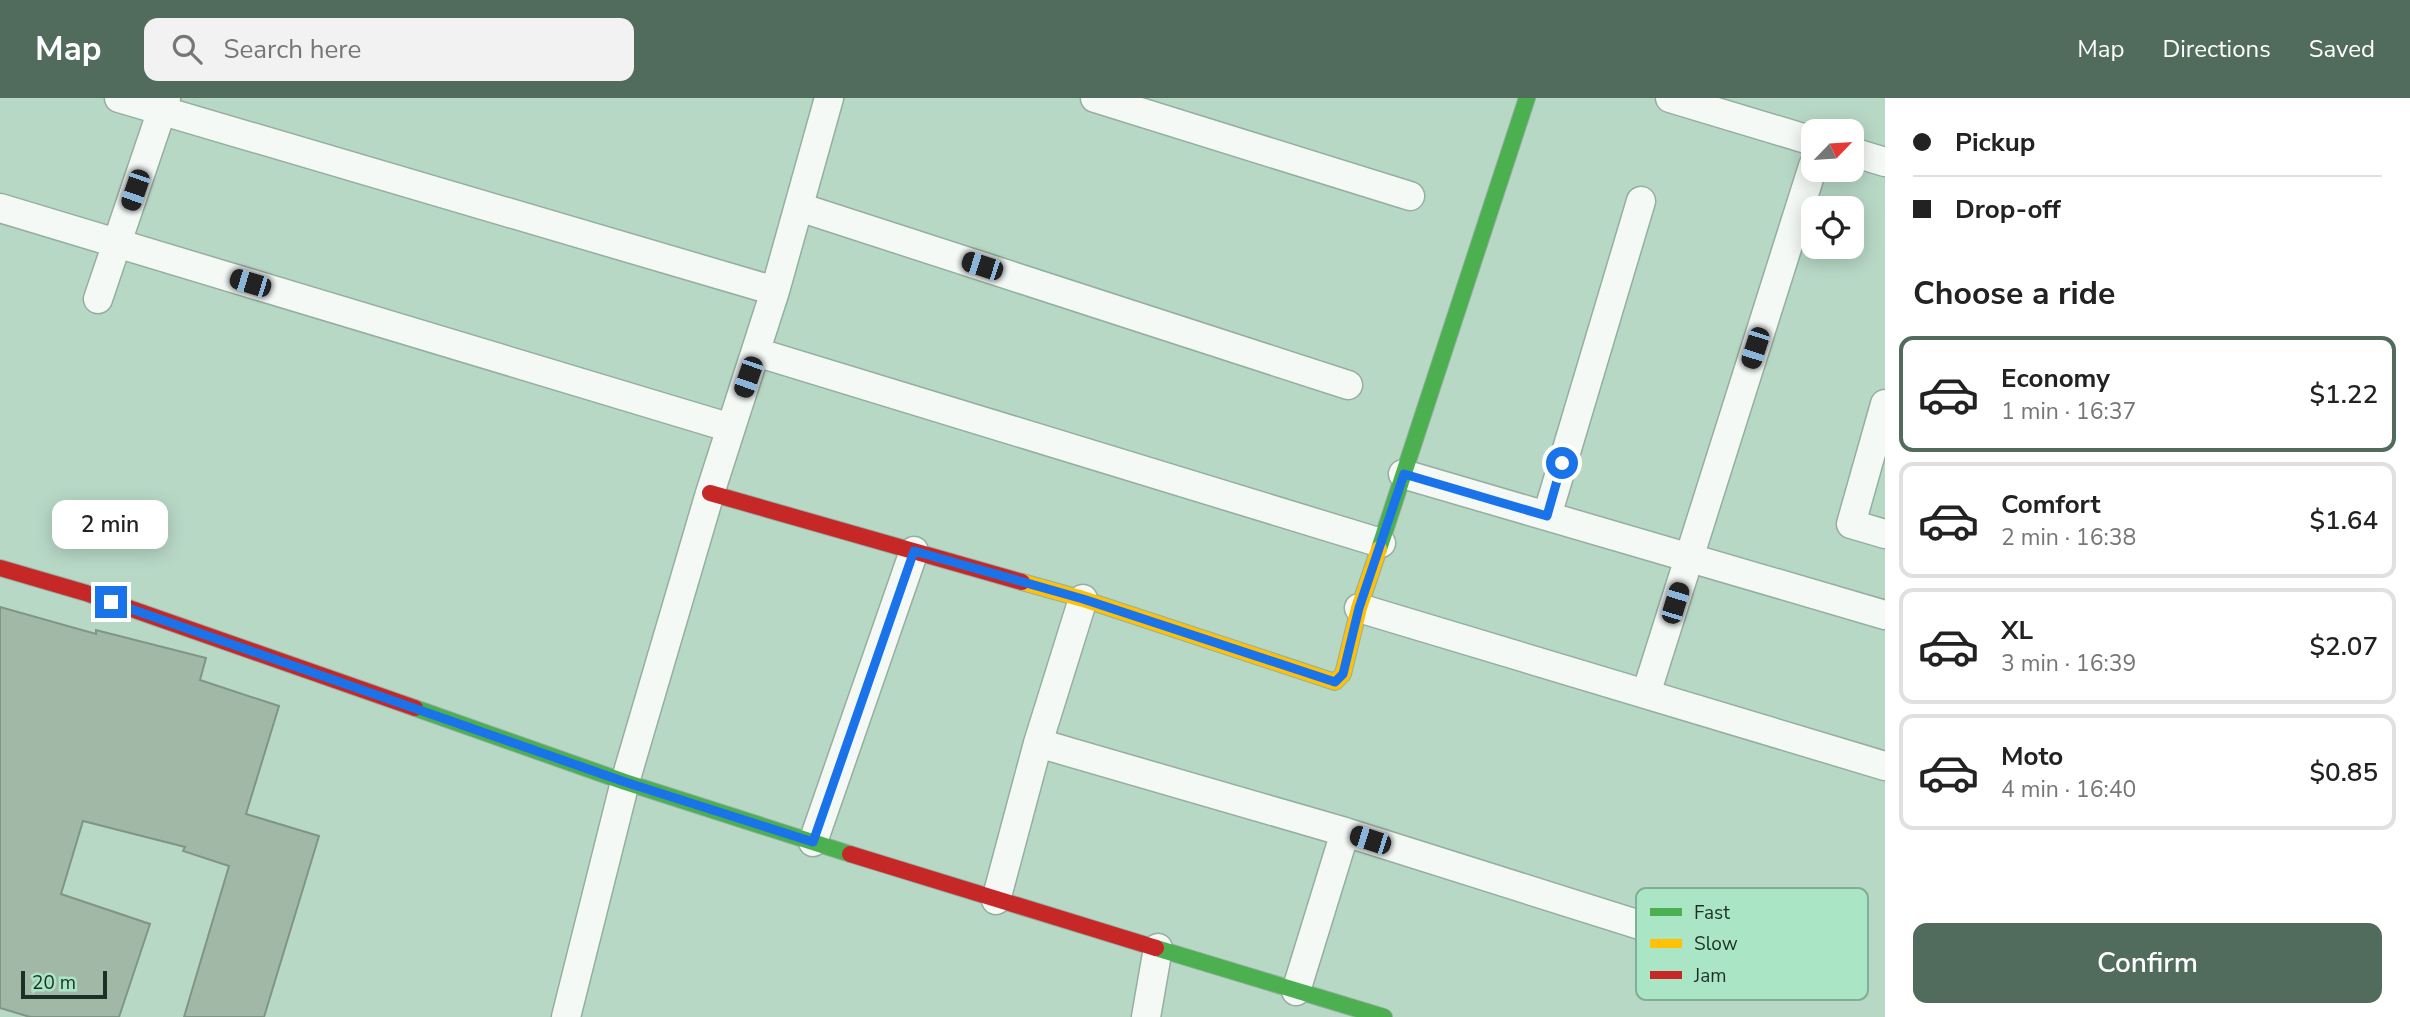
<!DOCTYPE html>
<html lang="en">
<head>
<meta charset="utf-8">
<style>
	body { margin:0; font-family:"Nunito Sans",sans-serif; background:#f2f2f2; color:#222; height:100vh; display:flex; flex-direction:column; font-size:26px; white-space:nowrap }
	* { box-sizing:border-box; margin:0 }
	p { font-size:23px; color:#767676 }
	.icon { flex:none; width:38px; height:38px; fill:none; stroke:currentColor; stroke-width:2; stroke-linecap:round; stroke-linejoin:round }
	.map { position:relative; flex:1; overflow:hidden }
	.sheet { display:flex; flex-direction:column; background:#fff; width:525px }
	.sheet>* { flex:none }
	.banner { display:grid; align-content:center; height:154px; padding:0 28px; background:#fff }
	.needle { width:46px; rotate:65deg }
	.fabs { position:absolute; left:1801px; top:21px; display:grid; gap:14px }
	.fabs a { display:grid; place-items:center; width:63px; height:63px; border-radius:14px; background:#fff; box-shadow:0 4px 18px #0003; font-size:35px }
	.scale { position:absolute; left:21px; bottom:18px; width:86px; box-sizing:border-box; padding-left:7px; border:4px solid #1a3225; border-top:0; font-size:19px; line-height:24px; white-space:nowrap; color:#1a3225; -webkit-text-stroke:5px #aae6c5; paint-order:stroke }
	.end { position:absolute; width:32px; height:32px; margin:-16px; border:9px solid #1a73e8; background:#fff; box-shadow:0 0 0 4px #fff }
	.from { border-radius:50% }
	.bubble { position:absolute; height:49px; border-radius:14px; background:#fff; box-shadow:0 4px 18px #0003; font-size:23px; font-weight:600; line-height:49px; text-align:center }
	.car { position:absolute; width:21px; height:42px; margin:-21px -10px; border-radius:9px; box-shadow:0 0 5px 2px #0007; background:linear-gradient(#222 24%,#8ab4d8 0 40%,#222 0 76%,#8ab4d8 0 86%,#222 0) }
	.banner b { display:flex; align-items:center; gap:24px; height:66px; font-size:26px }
	.banner b+b { border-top:2px solid #e0e0e0 }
	.banner i { width:18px; height:18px; background:#222 }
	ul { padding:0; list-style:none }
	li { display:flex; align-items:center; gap:21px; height:116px; margin:0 14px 10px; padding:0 14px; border:4px solid #e0e0e0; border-radius:14px }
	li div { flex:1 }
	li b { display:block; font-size:26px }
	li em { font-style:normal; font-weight:600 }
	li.selected { border-color:#516c5d }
	li>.icon { width:63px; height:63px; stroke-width:1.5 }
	h2 { padding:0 28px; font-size:32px; line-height:84px }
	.button { display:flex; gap:14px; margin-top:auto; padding:14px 28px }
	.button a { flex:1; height:80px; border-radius:14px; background:#516c5d; color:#fff; font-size:28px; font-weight:600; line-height:80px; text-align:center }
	header { display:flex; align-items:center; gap:42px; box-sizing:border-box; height:98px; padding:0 35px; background:#516c5d; color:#fff }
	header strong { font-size:33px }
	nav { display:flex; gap:38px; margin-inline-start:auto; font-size:24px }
	.search { width:490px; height:63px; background:#f2f2f2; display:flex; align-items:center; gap:18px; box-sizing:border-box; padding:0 24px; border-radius:14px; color:#767676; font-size:26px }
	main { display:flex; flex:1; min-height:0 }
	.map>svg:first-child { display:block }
	.building { fill:#a2b8a7; stroke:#809585; stroke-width:2 }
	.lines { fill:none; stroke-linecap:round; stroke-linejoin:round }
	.street-casing { stroke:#95aea0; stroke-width:31 }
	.fast-casing { stroke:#95aea0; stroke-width:18 }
	.slow-casing { stroke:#95aea0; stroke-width:18 }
	.jam-casing { stroke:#95aea0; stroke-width:18 }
	.street { stroke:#f4f9f6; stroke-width:28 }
	.fast { stroke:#4caf50; stroke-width:16 }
	.slow { stroke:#ffc107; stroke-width:16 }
	.jam { stroke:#c62828; stroke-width:16 }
	.route { stroke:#1a73e8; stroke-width:9 }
	.key { fill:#aae6c5; stroke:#7fb095; stroke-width:2 }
	.key-label { font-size:19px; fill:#1a3225 }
</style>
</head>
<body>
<header>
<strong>Map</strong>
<div class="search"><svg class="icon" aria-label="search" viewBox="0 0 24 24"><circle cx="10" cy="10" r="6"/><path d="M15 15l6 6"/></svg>Search here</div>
<nav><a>Map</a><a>Directions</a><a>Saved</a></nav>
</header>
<main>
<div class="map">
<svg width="1885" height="919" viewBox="0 0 1885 919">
	<rect width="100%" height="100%" fill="#b8d8c6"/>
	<path class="building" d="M0 509 96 536V532L206 560 200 582 279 608 246 716 319 738 264 919H184L229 768 183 753 185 749 83 723 61 796 150 826 119 919H30L0 910Z"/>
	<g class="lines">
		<g class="street-casing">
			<path id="street" d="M119 0 775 193
				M1095 0 1410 98
				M1670 0 1813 43
				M1852 54 1885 64
				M799 109 1348 287
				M0 110 731 330
				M98 201 166 0
				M756 254 1381 445
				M1885 306 1851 426 1885 436
				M1403 376 1885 517
				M1547 418 1641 103
				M1359 510 1885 668
				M1646 596 1813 68
				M1038 645 1345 734 1773 869
				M813 744 914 453
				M996 802 1038 645 1083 501
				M1296 893 1345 734
				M566 919 625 684 710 395 775 193 829 0
				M1146 919 1158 850"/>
		</g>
		<g class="fast-casing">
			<path id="fast" d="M1379 451 1527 0
				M415 610 625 684 850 756
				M1156 850 1384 919"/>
		</g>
		<g class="slow-casing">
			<path id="slow" d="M1022 484 1083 501 1335 584 1343 576 1359 510 1379 451"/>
		</g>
		<g class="jam-casing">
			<path id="jam" d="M710 395 1022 484
				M0 470 86 495 415 610
				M850 756 1156 850"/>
		</g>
		<use href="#street" class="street"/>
		<use href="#fast" class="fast"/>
		<use href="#slow" class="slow"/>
		<use href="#jam" class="jam"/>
	</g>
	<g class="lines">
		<path class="route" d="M111 504 625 684 813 744 914 453 1083 501 1335 584 1343 576 1359 510 1404 376 1547 418 1562 365"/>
	</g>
	<rect x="1636" y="790" width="232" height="112" rx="10" class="key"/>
	<rect x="1650" y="810" width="32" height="8" fill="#4caf50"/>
	<rect x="1650" y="841" width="32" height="9" fill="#ffc107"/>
	<rect x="1650" y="873" width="32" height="8" fill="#c62828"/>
	<g class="key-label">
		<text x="1694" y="821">Fast</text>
		<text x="1694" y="852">Slow</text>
		<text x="1694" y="884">Jam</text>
	</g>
</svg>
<div class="fabs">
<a><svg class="needle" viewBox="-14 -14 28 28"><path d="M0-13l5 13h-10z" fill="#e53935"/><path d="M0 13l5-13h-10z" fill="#767676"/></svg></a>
<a><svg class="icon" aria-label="locate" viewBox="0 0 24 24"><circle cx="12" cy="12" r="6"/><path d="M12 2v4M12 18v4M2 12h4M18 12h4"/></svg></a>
</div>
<div class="scale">20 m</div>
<i class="end from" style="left:1562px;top:365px"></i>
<i class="end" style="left:111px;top:504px"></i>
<div class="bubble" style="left:52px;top:402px;width:116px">2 min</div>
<i class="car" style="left:135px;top:92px;rotate:199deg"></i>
<i class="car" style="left:982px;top:168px;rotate:288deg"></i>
<i class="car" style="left:250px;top:185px;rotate:287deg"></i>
<i class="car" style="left:1755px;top:250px;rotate:198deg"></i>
<i class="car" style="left:748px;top:279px;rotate:199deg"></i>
<i class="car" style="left:1675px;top:505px;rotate:17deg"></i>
<i class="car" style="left:1370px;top:742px;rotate:288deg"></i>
</div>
<section class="sheet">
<div class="banner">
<b><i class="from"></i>Pickup</b>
<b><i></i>Drop-off</b>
</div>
<h2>Choose a ride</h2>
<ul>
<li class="selected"><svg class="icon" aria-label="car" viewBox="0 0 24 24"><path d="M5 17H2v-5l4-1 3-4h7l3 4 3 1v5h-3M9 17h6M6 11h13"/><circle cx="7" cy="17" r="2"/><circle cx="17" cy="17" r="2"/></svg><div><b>Economy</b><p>1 min · 16:37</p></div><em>$1.22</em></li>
<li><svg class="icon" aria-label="car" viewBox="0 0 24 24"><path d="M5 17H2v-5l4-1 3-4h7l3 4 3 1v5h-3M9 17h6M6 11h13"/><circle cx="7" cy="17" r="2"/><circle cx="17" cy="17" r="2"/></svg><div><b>Comfort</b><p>2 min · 16:38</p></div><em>$1.64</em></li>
<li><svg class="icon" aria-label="car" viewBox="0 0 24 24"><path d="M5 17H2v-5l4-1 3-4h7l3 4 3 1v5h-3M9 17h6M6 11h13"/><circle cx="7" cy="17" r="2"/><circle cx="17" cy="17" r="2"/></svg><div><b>XL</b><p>3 min · 16:39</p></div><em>$2.07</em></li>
<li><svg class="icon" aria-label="car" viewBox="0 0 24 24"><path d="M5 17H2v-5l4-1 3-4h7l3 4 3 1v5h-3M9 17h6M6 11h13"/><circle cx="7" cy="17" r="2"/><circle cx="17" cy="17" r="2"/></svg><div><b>Moto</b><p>4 min · 16:40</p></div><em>$0.85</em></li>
</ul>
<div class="button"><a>Confirm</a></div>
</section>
</main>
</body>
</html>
